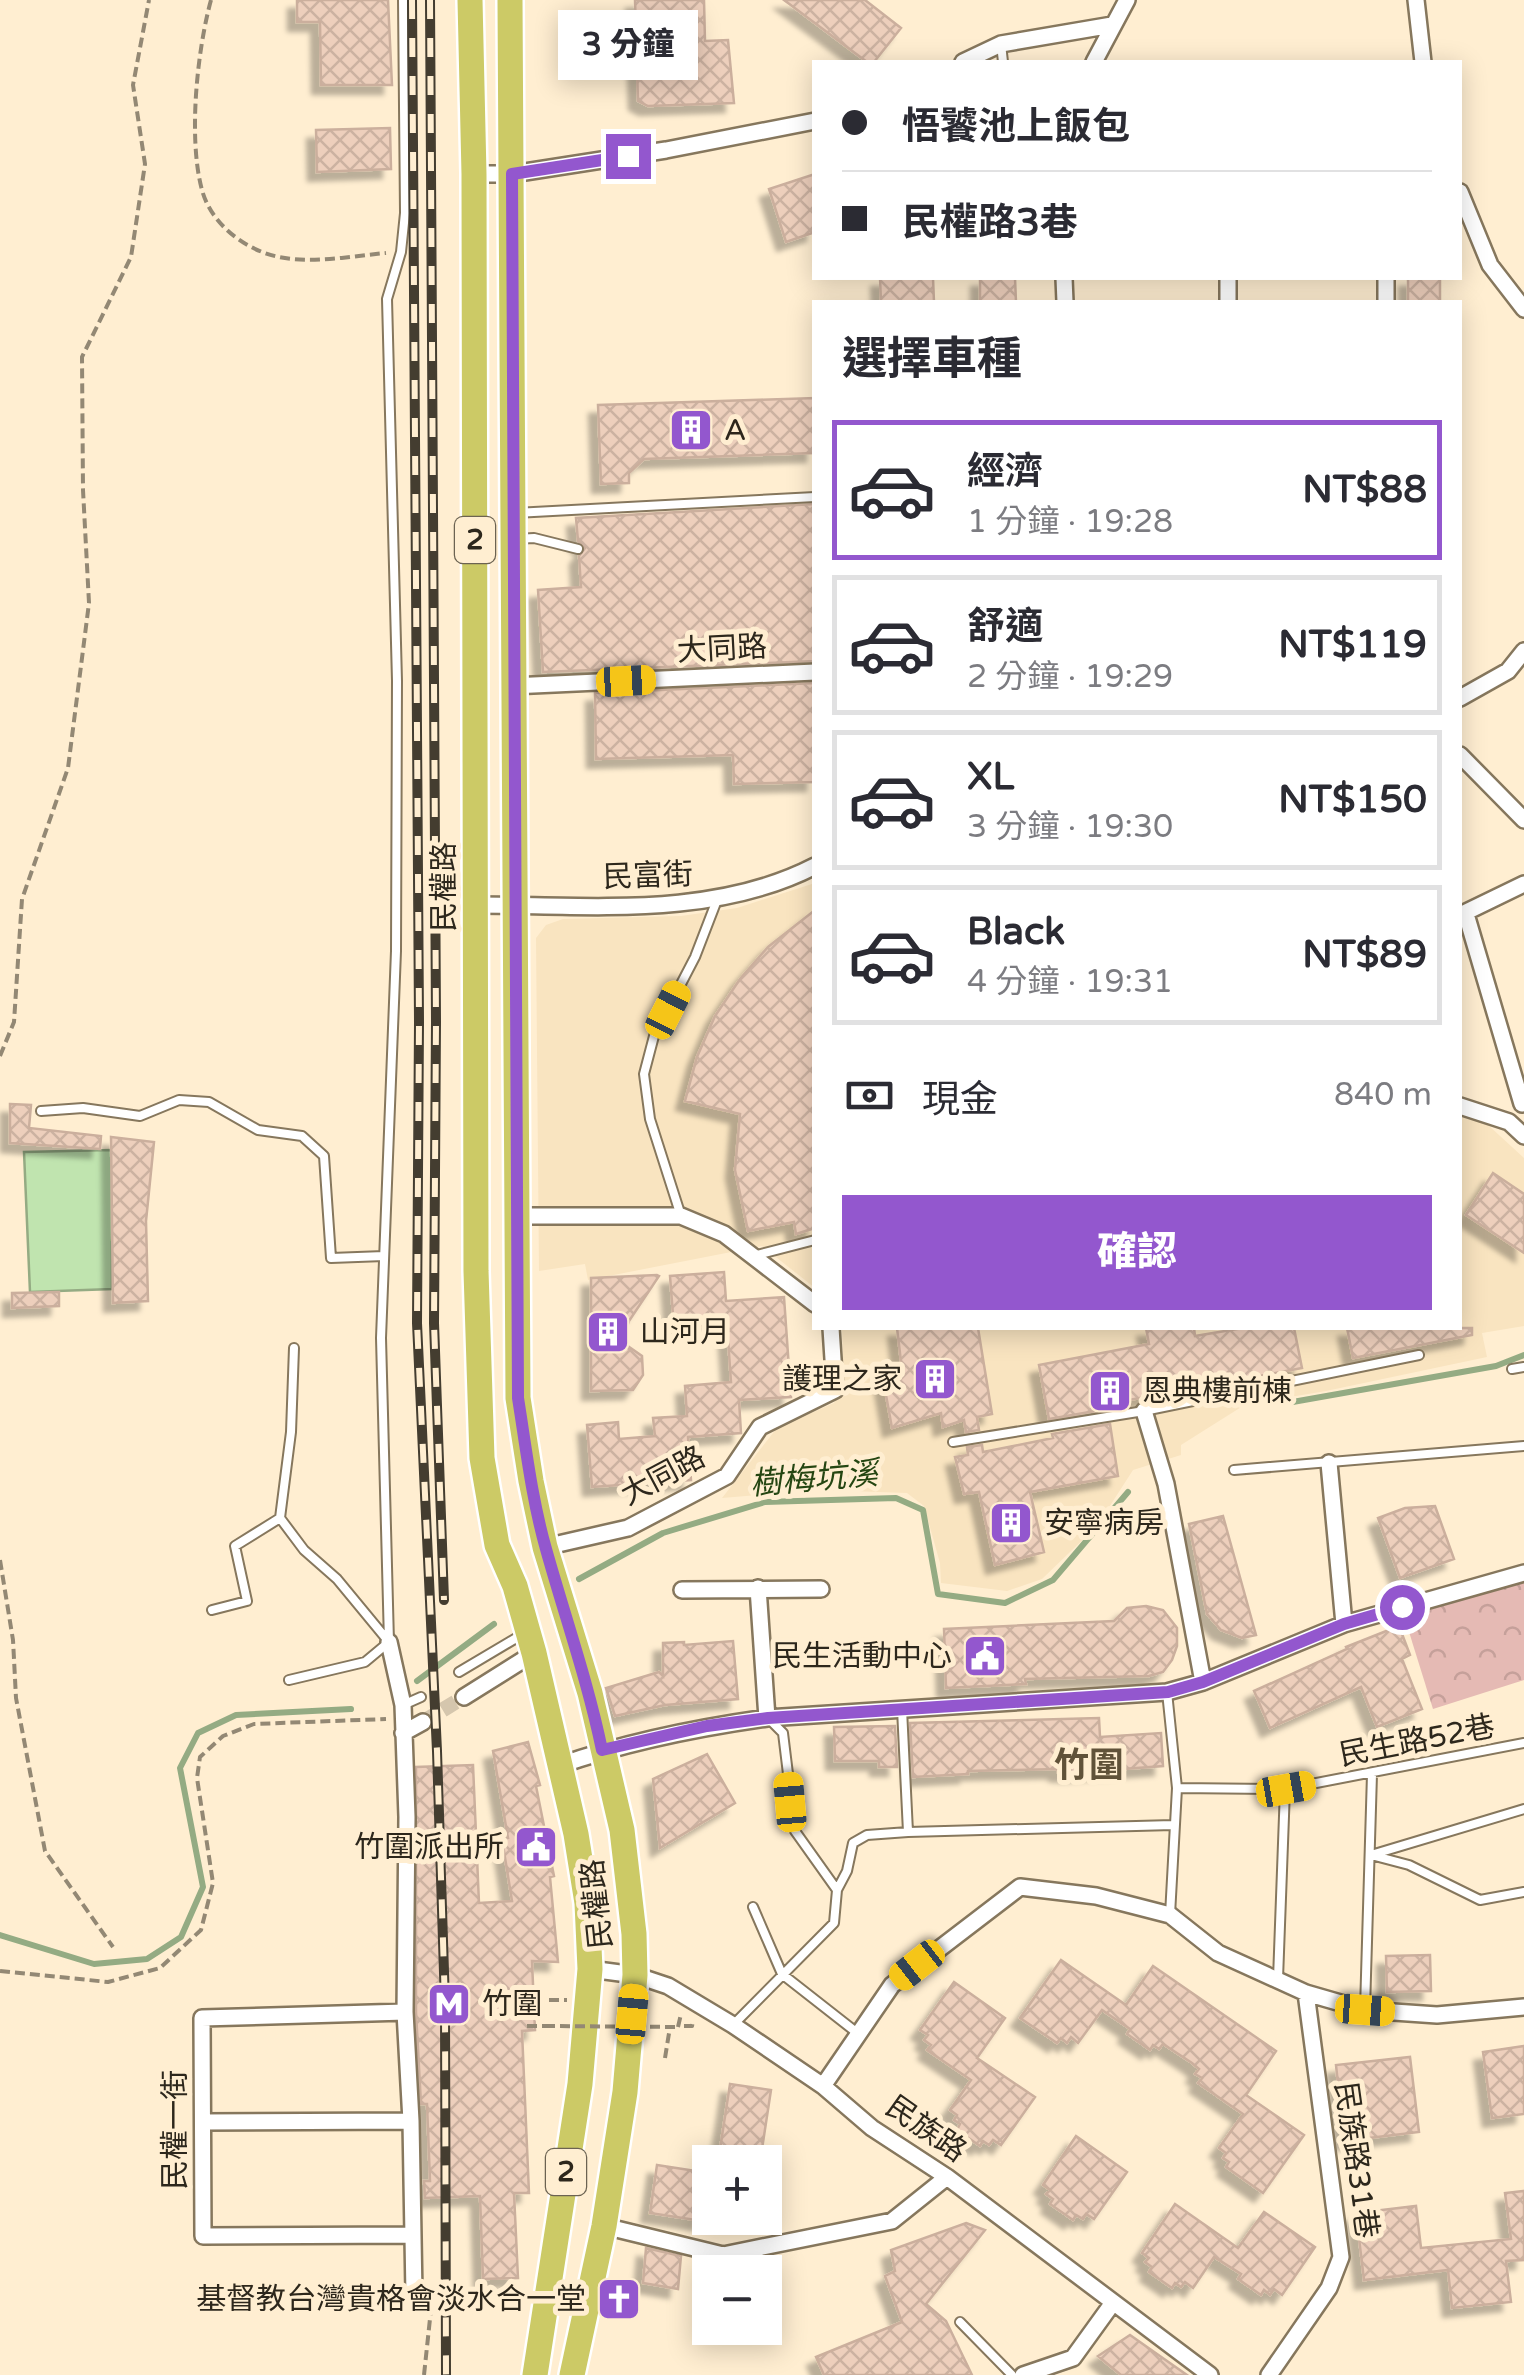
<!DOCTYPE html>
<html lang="zh-TW">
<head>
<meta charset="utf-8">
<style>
	body { margin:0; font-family:"Varela Round","Noto Sans TC",sans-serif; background:#f2f2f3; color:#2b2b33; height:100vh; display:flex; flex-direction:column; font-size:38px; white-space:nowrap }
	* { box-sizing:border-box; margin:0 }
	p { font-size:32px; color:#7c7c81 }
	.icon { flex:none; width:55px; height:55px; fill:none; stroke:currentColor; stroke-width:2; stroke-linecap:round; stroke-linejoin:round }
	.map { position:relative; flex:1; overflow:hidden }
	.panel { position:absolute; left:812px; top:300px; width:650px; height:1030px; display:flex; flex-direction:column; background:#fff; border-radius:0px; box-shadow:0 5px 25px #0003 }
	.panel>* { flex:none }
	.top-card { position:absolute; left:812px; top:60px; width:650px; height:220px; border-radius:0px; box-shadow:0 5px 25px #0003; display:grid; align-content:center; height:220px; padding:0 30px; background:#fff }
	.controls { position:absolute; left:692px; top:2145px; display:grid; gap:20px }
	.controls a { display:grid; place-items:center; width:90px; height:90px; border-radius:0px; background:#fff; box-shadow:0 5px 25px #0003; font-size:50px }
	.end { position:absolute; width:45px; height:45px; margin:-22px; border:12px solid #9357ce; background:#fff; box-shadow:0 0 0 5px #fff }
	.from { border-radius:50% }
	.bubble { position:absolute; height:70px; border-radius:0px; background:#fff; box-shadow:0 5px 25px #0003; font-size:32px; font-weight:800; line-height:70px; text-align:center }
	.car { position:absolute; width:30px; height:60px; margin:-30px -15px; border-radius:12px; box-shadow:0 0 8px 2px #0007; background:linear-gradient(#f5c518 24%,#345 0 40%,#f5c518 0 76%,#345 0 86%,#f5c518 0) }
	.top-card b { display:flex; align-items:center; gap:35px; height:95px; font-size:38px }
	.top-card b+b { border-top:2px solid #e1e1e2 }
	.top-card i { width:25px; height:25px; background:#2b2b33 }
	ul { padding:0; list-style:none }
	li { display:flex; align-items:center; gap:30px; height:140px; margin:0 20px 15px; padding:0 10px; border:5px solid #e1e1e2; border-radius:0px }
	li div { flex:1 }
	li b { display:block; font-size:38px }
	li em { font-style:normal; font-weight:800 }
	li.current { border-color:#9357ce }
	li>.icon { width:90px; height:90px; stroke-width:1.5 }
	h2 { padding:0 30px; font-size:45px; line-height:120px }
	.pay { display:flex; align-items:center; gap:25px; height:110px; padding:0 30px; font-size:38px }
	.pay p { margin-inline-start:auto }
	.action { display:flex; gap:20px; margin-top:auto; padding:20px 30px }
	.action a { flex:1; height:115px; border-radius:0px; background:#9357ce; color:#fff; font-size:40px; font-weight:800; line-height:115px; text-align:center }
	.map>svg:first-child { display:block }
	.built { fill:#f9e4c0 }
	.park { fill:url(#park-crowns) }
	.water { fill:#c0e4af; stroke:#94ab83; stroke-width:2.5 }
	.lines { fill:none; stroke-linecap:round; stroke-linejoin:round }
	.stream { stroke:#94ab83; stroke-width:6 }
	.building { fill:url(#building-cross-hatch); stroke:#cbaf9d; stroke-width:2.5; filter:url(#shadow) }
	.street-tunnel { stroke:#d5c6ad; stroke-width:15; stroke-dasharray:15 8; stroke-linecap:butt }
	.lane-casing { stroke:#86775d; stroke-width:12 }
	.street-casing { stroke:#86775d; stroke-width:20 }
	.primary-casing { stroke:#fff; stroke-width:30 }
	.path { stroke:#938874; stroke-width:4; stroke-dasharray:10 5; stroke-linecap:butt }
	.lane { stroke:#fff; stroke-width:8 }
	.street { stroke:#fff; stroke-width:15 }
	.primary { stroke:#ccca66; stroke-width:25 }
	.rail-casing { stroke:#443d30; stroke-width:10 }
	.rail { stroke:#ffeed1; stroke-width:6; stroke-dasharray:19; stroke-linecap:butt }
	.path-bridge { stroke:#938874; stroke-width:4; stroke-dasharray:10 5; stroke-linecap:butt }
	.route { stroke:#9357ce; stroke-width:12 }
	.labels { text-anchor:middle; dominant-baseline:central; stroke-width:10; stroke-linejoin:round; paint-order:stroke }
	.shield { fill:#ffeed1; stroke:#6c6352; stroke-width:2.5 }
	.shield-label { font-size:28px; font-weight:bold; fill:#2d271c }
	.poi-label { font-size:30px; fill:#2d271c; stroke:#ffeed1; text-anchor:start }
	.street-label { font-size:30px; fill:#2d271c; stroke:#ffeed1 }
	.water-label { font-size:32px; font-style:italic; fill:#254612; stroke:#ffeed1 }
	.quarter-label { font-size:35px; font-weight:bold; fill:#605239; stroke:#ffeed1 }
</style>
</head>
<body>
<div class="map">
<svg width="1524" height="2375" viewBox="0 0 1524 2375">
	<defs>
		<pattern id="park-crowns" width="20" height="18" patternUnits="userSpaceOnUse" patternTransform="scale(2.5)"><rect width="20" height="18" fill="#e5bab4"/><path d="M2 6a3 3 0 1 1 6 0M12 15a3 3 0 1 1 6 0" fill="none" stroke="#c5a09a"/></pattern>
		<pattern id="building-cross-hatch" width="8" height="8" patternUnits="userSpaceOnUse" patternTransform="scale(2.5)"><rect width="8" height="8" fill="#edcfbc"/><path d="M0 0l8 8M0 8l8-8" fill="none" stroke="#ccb2a1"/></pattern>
		<filter id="shadow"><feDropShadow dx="-9" dy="9" stdDeviation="2.5" flood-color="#0004"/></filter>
	</defs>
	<rect width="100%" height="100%" fill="#ffeed1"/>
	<path class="built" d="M815 883V1288L762 1246 588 1280 585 1264 539 1271 536 938 546 925 563 919 681 916 737 908Z
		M1460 1115 1487 1124 1524 1158V1326L1482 1333 1487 1357 1326 1391 1272 1400 1254 1399 1181 1445V1455L1133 1470 1097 1526 1042 1579 1007 1591 941 1583 940 1563 924 1506 907 1493 821 1490 722 1498 777 1428 834 1403 844 1387 842 1328H1460Z"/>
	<path class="park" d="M1524 1583V1680L1433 1709 1405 1619 1471 1595Z"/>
	<path class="water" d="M112 1150V1289L30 1292 24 1152Z"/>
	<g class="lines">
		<path class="stream" d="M1287 1403 1496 1366 1524 1355
			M579 1579 663 1533 765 1502 896 1498 923 1510 938 1594 1005 1603 1053 1580 1128 1492
			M417 1681 494 1624
			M0 1935 94 1964 147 1959 181 1937 203 1887 180 1768 198 1733 236 1715 351 1709"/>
	</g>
	<path class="building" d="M297 0H388L392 85H321L320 22H297Z
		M635 0H704L705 41 728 40 734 103 648 106 638 101Z
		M784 0H865L901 28 874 62H867Z
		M390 128 391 169 317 172 316 130Z
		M815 174V232L786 242 769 189Z
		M880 278H933L934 302H881Z
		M980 278H1015L1016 302H980Z
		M1408 278H1440V302H1408Z
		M815 398V453L644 459 629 473V483L601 484 598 405Z
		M815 504V661L543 672 538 590 581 587 579 556 585 548 578 541 576 518Z
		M815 683V782L734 784 733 755 596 759 595 693Z
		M815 910V1228L796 1234 794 1222 748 1231 735 1170 740 1114 685 1101 697 1057 715 1016 740 979 768 947Z
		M10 1104 31 1105 29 1128 101 1136 100 1149 10 1143Z
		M111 1137 154 1142 146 1221 148 1301 113 1303Z
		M1493 1173 1524 1194V1253L1466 1215Z
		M724 1272 726 1301 784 1297 791 1397 739 1400 741 1433 688 1437 691 1480 592 1487 587 1425 618 1422 619 1439 655 1436 653 1418 687 1416 685 1386 731 1382 727 1324 674 1328 670 1276Z
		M657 1275 659 1276 629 1321 622 1342 642 1356 643 1375 633 1390 591 1391V1278Z
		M59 1292V1306L12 1308V1293Z
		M897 1328H978L992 1414 977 1417 979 1430 966 1432 964 1420 943 1427 941 1413 892 1428 882 1373 902 1370Z
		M1146 1328H1194L1195 1336 1243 1328H1294L1302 1368 1107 1404V1409L1049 1419 1039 1365 1149 1344Z
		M1347 1328H1472V1335L1353 1358Z
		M1110 1424 1118 1476 1030 1492 1044 1552 995 1565 979 1492 964 1494 955 1457 968 1455 967 1447 982 1445 983 1452 1053 1438 1052 1434Z
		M1435 1506 1454 1559 1400 1578 1378 1518 1405 1508Z
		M1223 1516 1256 1635 1242 1638 1221 1630 1207 1614 1189 1524Z
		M1146 1606 1163 1610 1177 1628V1646L1172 1660 1163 1672 1149 1676 1025 1679 1026 1684 946 1688 944 1629 1114 1621 1127 1608Z
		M1399 1626 1410 1655 1402 1659 1422 1709 1377 1727 1361 1687 1270 1728 1254 1691 1347 1649 1346 1647Z
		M733 1641 738 1699 665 1705 615 1716 606 1688 659 1672 663 1676V1643L684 1642V1645Z
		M1099 1718 1100 1737 1161 1733 1163 1766 1070 1773 1058 1772V1769L968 1771V1774L913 1777 910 1723Z
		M895 1726 897 1767H879V1761H835L834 1727Z
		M528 1742 540 1785 536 1786 554 1876 550 1877 558 1962 532 1961 535 2030 522 2031 529 2193H514L518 2278 483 2279 480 2196 425 2198 424 2181H430L427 2104H421L416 2012V1767L473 1765 479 1903 512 1901 502 1839 508 1838 493 1751Z
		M707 1754 735 1803 660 1848 653 1779Z
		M1430 1955 1431 1991 1387 1992 1386 1956Z
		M1061 1960 1126 2005 1153 1966 1276 2051 1246 2095 1304 2135 1263 2193 1226 2167 1229 2162 1223 2158 1226 2153 1219 2148 1243 2114 1198 2083 1202 2078 1195 2074 1199 2069 1192 2063 1163 2044 1159 2049 1153 2045 1150 2050 1127 2034 1130 2029 1102 2010 1078 2043 1071 2037 1067 2043 1061 2038 1057 2043 1020 2018Z
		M954 1982 1005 2018 977 2058 1035 2097 1001 2145 993 2140 989 2145 983 2141 980 2146 957 2130 960 2124 954 2120 957 2115 950 2110 971 2080 927 2050 931 2045 924 2040 928 2035 920 2030Z
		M1524 2046V2114L1492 2118 1483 2052Z
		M1410 2057 1419 2132 1344 2141 1336 2065Z
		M730 2084 771 2090 760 2162H718Z
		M1076 2136 1127 2172 1094 2219 1086 2214 1083 2219 1076 2215 1073 2220 1050 2204 1053 2199 1046 2194 1050 2190 1043 2185Z
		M657 2165 709 2173 702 2221 650 2213Z
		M1524 2191V2260L1506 2261 1511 2302 1452 2308 1448 2270 1364 2280 1356 2213 1416 2206 1421 2248 1511 2239 1505 2193Z
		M1175 2204 1238 2248 1264 2212 1315 2247 1282 2295 1274 2289 1270 2295 1264 2290 1261 2295 1238 2279 1241 2274 1214 2257 1193 2288 1185 2282 1181 2287 1175 2283 1172 2288 1149 2272 1152 2267 1145 2262 1149 2258 1142 2253Z
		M966 2223 985 2230 926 2304 946 2321 972 2375H824L816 2357 902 2322 885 2276 895 2271 891 2250Z
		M646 2248 681 2256 678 2289 643 2283Z
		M1130 2335 1187 2375H1121L1098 2356Z"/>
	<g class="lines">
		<path class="street-tunnel" d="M423 1722 464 1697"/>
		<g class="lane-casing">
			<path id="lane" d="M1001 44 1003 62
				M515 513 815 497
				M516 539 534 538 578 549
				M41 1111 83 1108 140 1116 179 1100 209 1102 258 1130 302 1136 324 1156 331 1258 384 1256
				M681 1216 650 1119 644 1074 654 1036 695 957 717 900
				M753 1256 815 1240
				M294 1348 291 1432 280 1518 304 1550 337 1579 389 1642
				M1512 1369 1524 1367
				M953 1442 1144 1411 1419 1355
				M1234 1470 1524 1446
				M212 1610 247 1601 235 1546 280 1518
				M389 1642 381 1338 396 951 397 681 387 299 401 252 405 213 403 0
				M459 1672 523 1634
				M289 1680 365 1662 389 1642
				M1167 1692 1177 1788 1285 1789 1524 1743
				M403 1705 421 1697
				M902 1709 908 1832 1173 1825
				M771 1721 783 1733 795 1831 837 1890 847 1871 853 1843 867 1835 908 1832
				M1371 1855 1409 1865 1480 1900 1524 1892
				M1371 1855 1524 1809
				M753 1907 782 1974 856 2032
				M1170 1915 1177 1788
				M1278 1979 1285 1789
				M1365 2009 1372 1774
				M734 2024 834 1923 837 1890
				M960 2322 1012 2375"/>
		</g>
		<g class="street-casing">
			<path id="street" d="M1416 0 1423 62
				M963 62 1001 44 1112 25
				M1094 62 1127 0
				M474 174H512L666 150 815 121
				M1460 192 1490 265 1524 309
				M1064 278 1065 302
				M1228 278V302
				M1386 278V302
				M512 686 815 672
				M1460 698 1508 671 1524 651
				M1460 755 1524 820
				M476 905C589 905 712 919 815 866
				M1466 914 1522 1104
				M1460 915 1524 884
				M1460 1106 1509 1122 1524 1136
				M515 1216H681L724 1234 815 1304
				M1144 1411 1166 1484 1203 1682
				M1329 1463 1344 1624
				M545 1547 628 1528 727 1476 760 1427 835 1390 831 1328
				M758 1588 767 1718
				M682 1590 821 1589
				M389 1642 403 1705 407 1817 405 2012 411 2121 414 2295
				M464 1697 534 1653
				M403 1733 423 1722
				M558 1766C626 1742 696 1728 767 1718L1167 1692 1203 1682 1344 1624 1524 1573
				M590 1969 635 1975 668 1986 733 2025 823 2086 872 2128 947 2177 1210 2375
				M405 2012 202 2018 203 2236 413 2235
				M823 2086 892 1985 1020 1887 1096 1896 1170 1915 1218 1953 1306 1993 1365 2010 1437 2015 1524 2007
				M203 2122 411 2121
				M604 2226 723 2255 892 2221 947 2177
				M1023 2375 1073 2358 1112 2304
				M1269 2375 1329 2288 1341 2257 1306 1993"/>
		</g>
		<g class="primary-casing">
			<path id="primary" d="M470 0 474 174 476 1271 482 1458 497 1545 515 1586 534 1653 576 1834 587 1903 590 1969 580 2084 535 2375
				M510 0 518 1398 531 1481 545 1547 590 1693 622 1830 634 1934 635 1975 625 2092 604 2226 572 2375"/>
		</g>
		<path class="path" d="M211 0C197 51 188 139 202 190 211 224 245 250 279 257 314 264 351 256 386 253
			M0 1056 14 1022 22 899 68 768 89 603 83 490 82 357 131 257 145 164 133 85 149 0
			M0 1560 13 1640 16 1698 45 1851 113 1947
			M0 1971 108 1982 160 1968 201 1930 213 1883 197 1778 200 1757 223 1736 254 1724 386 1719
			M534 2000H567
			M527 2026H545
			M684 2026H692L693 2021
			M678 2027 681 2014
			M665 2058 670 2027
			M424 2375 432 2300"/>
		<use href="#lane" class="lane"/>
		<use href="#street" class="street"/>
		<use href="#primary" class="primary"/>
		<g class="rail-casing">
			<path id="rail" d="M412 0 419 1022 417 1323 437 1751 445 2004 446 2375
				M430 0 436 1022 434 1323 444 1600"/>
		</g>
		<use href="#rail" class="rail"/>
		<path class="path-bridge" d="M545 2026 678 2027"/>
	</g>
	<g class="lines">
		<path class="route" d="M628 156 512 174 518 1398C526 1448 532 1500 546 1549 565 1617 588 1682 602 1750L707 1726 768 1718 1168 1692 1203 1682 1344 1624 1402 1607"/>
	</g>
	<defs>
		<g id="building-square" transform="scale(2.25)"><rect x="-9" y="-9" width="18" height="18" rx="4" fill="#9357ce" stroke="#ffeed1"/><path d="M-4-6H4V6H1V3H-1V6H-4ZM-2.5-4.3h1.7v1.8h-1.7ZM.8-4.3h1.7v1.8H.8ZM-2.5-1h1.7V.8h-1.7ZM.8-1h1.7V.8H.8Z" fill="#fff"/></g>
		<g id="civic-square" transform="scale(2.25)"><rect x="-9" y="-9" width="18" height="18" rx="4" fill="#9357ce" stroke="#ffeed1"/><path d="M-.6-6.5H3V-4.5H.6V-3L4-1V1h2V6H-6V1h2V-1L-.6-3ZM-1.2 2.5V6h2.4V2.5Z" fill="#fff"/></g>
		<g id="metro-square" transform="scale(2.25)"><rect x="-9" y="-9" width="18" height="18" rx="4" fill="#9357ce" stroke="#ffeed1"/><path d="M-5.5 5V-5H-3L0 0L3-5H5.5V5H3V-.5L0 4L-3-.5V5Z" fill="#fff"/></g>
		<g id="church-square" transform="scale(2.25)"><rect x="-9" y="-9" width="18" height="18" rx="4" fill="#9357ce" stroke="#ffeed1"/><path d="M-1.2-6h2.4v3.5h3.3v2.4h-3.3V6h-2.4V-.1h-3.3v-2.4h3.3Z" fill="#fff"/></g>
	</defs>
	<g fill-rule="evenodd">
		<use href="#building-square" x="691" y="430"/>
		<use href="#building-square" x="608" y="1332"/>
		<use href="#building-square" x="935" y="1379"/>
		<use href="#building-square" x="1110" y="1391"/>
		<use href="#building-square" x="1011" y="1523"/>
		<use href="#civic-square" x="985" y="1656"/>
		<use href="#civic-square" x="536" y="1847"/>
		<use href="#metro-square" x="449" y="2004"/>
		<use href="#church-square" x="619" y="2299"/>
	</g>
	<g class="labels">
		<g class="shield">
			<rect x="455" y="517" width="40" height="46" rx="8"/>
			<rect x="546" y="2149" width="40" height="46" rx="8"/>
		</g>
		<g class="shield-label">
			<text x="475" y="540">2</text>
			<text x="566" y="2172">2</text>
		</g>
		<g class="poi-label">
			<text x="724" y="430">A</text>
			<text x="640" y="1332">山河月</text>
			<text x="902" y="1379" text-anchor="end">護理之家</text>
			<text x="1142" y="1391">恩典樓前棟</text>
			<text x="1044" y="1523">安寧病房</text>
			<text x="952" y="1656" text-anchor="end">民生活動中心</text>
			<text x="504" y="1847" text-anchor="end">竹圍派出所</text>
			<text x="482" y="2004">竹圍</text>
			<text x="586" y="2299" text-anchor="end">基督教台灣貴格會淡水合一堂</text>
		</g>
		<g class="street-label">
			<text transform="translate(722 649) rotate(-3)">大同路</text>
			<text transform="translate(648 876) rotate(-2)">民富街</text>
			<text transform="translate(444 887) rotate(-90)">民權路</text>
			<text transform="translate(663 1476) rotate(-28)">大同路</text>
			<text transform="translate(1417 1741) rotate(-11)">民生路52巷</text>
			<text transform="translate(597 1904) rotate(-96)">民權路</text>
			<text transform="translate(926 2129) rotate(35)">民族路</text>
			<text transform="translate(175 2130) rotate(-90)">民權一街</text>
			<text transform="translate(1356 2160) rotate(82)">民族路31巷</text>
		</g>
		<g class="water-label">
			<text transform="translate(814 1479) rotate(-5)">樹梅坑溪</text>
		</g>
		<g class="quarter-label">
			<text x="1089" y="1766">竹圍</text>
		</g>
	</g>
</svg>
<div class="controls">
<a>+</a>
<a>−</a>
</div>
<i class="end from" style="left:1402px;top:1607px"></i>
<i class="end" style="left:628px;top:156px"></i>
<div class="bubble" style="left:558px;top:10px;width:140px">3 分鐘</div>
<i class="car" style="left:626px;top:681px;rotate:87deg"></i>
<i class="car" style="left:668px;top:1010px;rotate:27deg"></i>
<i class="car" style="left:1286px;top:1789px;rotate:80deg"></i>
<i class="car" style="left:790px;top:1802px;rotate:355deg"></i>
<i class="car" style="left:917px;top:1965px;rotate:232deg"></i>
<i class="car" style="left:1365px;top:2010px;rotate:94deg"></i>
<i class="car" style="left:632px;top:2014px;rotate:5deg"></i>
<div class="top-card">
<b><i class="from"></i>悟饕池上飯包</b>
<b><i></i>民權路3巷</b>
</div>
<section class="panel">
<h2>選擇車種</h2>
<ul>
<li class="current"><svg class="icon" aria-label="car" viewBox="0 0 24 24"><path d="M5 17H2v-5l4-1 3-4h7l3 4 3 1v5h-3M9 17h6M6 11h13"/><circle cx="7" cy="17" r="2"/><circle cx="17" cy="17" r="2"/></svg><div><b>經濟</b><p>1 分鐘 · 19:28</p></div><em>NT$88</em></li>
<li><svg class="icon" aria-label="car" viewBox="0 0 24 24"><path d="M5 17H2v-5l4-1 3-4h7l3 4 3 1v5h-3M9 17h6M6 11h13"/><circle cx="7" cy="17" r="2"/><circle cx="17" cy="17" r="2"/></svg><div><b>舒適</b><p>2 分鐘 · 19:29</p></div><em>NT$119</em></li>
<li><svg class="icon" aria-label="car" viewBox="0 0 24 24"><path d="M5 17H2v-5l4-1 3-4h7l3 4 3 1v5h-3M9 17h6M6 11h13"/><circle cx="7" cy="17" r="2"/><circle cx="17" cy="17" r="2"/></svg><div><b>XL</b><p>3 分鐘 · 19:30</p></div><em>NT$150</em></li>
<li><svg class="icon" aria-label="car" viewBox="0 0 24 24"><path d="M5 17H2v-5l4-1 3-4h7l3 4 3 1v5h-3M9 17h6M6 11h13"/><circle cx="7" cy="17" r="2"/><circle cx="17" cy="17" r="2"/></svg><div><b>Black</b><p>4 分鐘 · 19:31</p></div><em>NT$89</em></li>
</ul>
<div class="pay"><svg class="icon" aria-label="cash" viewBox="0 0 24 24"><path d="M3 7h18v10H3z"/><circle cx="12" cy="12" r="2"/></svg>現金<p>840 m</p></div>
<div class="action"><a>確認</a></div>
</section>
</div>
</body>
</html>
